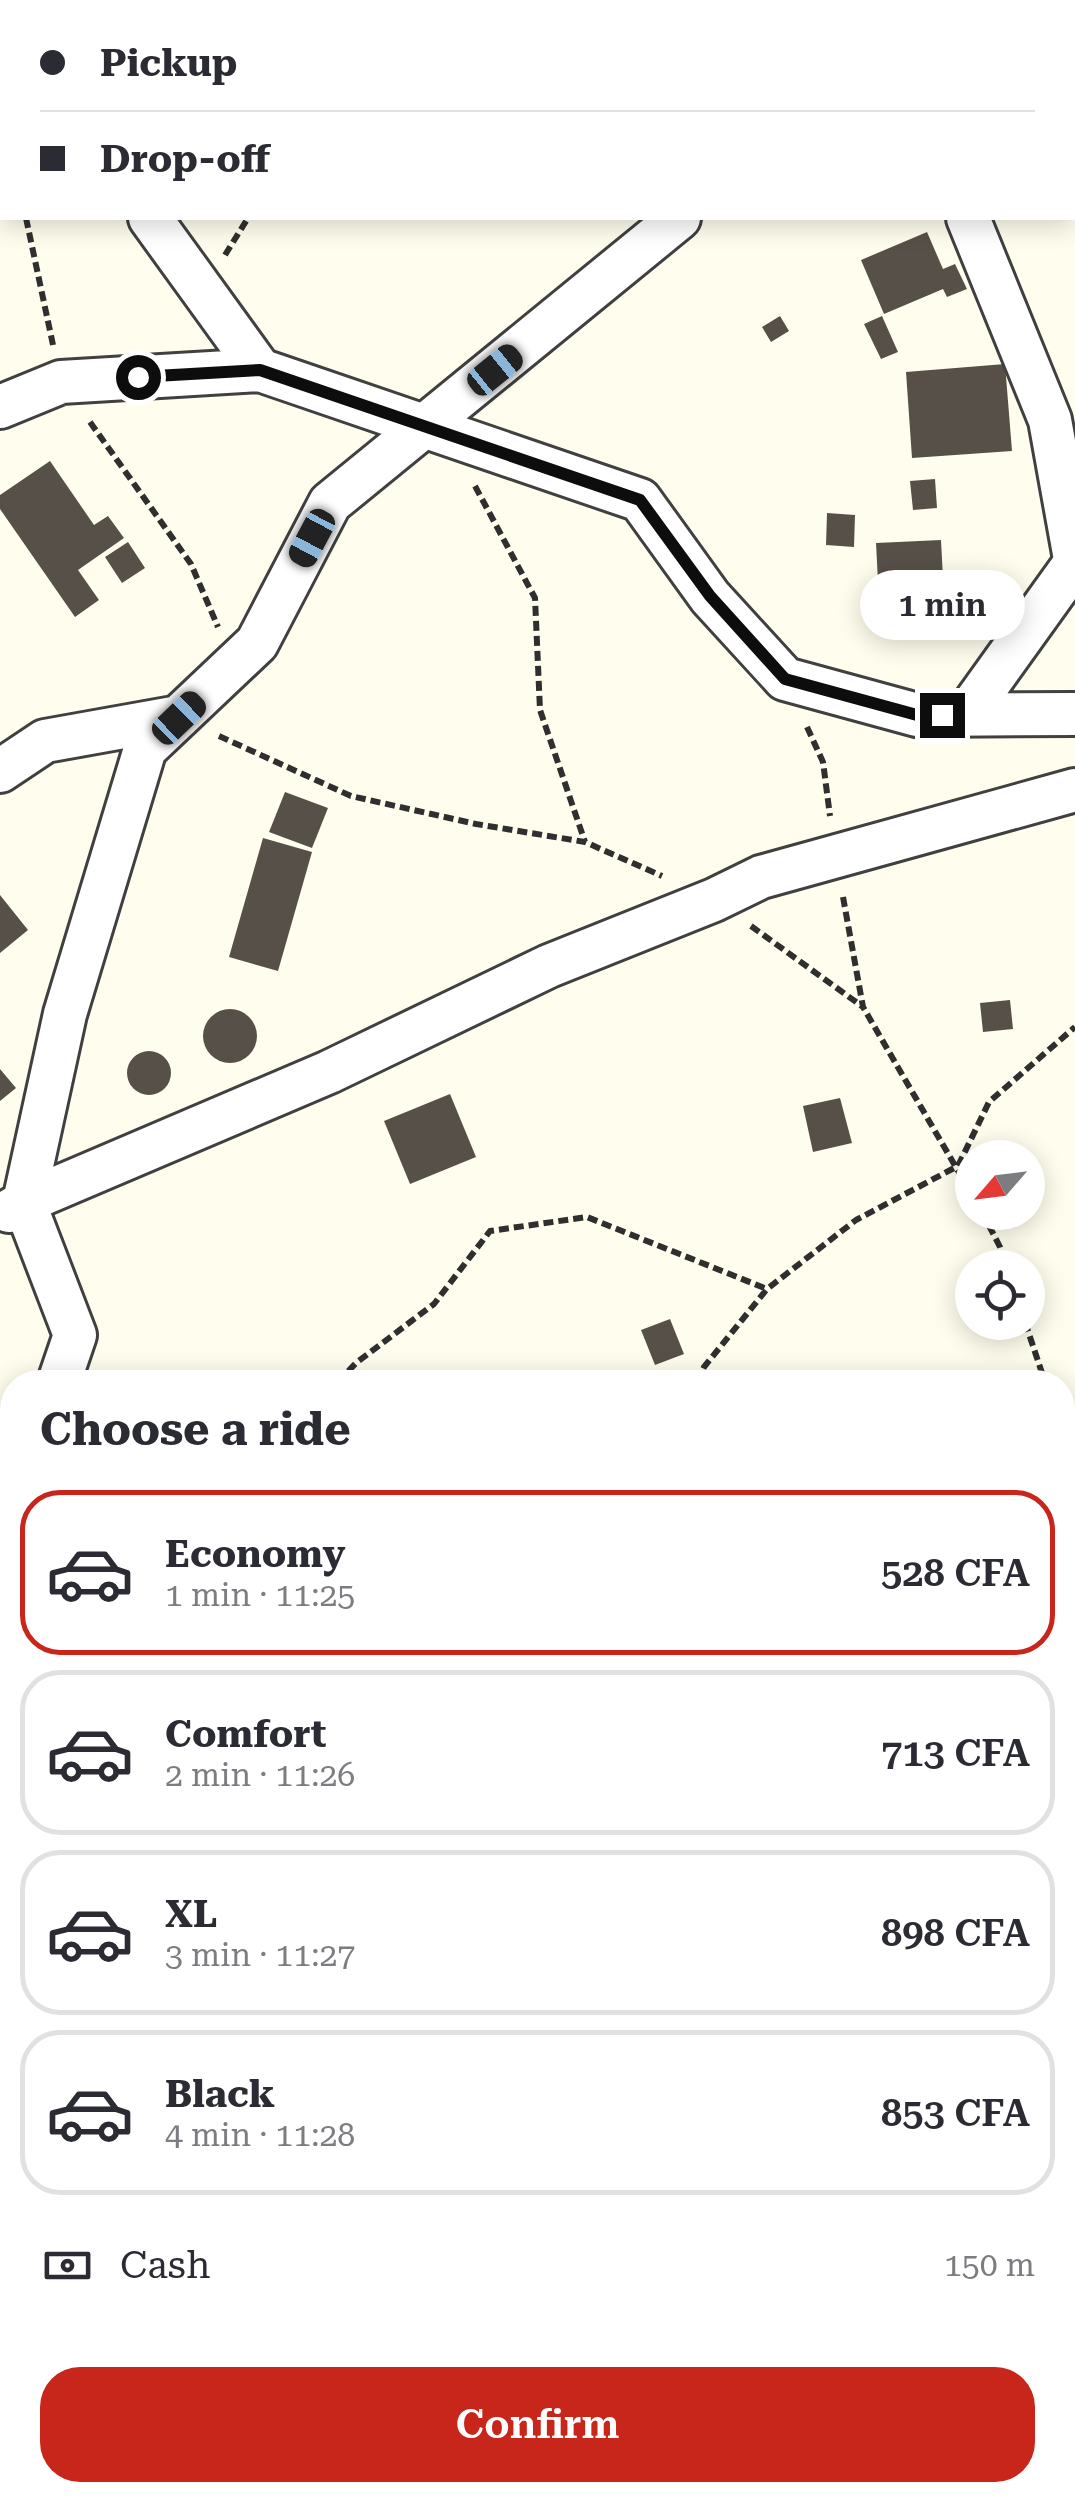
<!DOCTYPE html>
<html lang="en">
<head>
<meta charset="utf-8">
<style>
	body { margin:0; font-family:"Roboto Serif",serif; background:#f2f2f3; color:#2b2b33; height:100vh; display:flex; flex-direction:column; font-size:38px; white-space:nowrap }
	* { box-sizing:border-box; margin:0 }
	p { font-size:32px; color:#7c7c81 }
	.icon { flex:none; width:55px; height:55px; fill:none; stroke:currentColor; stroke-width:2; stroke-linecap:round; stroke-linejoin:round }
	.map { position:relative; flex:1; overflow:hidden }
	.sheet { position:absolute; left:0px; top:1370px; width:1075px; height:1132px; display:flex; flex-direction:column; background:#fff; border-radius:40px 40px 0 0; box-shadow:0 5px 25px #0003 }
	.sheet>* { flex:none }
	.guide { position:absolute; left:0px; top:0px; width:1075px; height:220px; box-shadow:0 5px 25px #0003; display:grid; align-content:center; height:220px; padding:0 40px; background:#fff }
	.needle { width:65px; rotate:242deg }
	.buttons { position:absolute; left:955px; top:1140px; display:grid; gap:20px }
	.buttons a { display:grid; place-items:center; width:90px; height:90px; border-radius:50%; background:#fff; box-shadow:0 5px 25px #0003; font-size:50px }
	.end { position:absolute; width:45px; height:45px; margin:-22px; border:12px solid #0d0d0d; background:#fff; box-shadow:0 0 0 5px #fff }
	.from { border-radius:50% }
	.bubble { position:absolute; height:70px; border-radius:35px; background:#fff; box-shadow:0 5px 25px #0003; font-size:32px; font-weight:600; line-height:70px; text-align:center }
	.car { position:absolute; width:30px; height:60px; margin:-30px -15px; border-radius:12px; box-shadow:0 0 8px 2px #0007; background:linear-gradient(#222 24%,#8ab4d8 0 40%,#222 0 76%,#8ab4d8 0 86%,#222 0) }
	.guide b { display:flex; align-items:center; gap:35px; height:95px; font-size:38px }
	.guide b+b { border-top:2px solid #e1e1e2 }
	.guide i { width:25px; height:25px; background:#2b2b33 }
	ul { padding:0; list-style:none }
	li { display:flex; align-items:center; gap:30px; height:165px; margin:0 20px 15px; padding:0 20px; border:5px solid #e1e1e2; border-radius:40px }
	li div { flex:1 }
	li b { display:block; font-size:38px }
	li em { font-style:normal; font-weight:600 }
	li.selected { border-color:#c8261a }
	li>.icon { width:90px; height:90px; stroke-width:1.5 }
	h2 { padding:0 40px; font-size:45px; line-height:120px }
	.pay { display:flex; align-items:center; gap:25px; height:110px; padding:0 40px; font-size:38px }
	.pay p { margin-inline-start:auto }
	.cta { display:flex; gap:20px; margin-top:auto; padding:20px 40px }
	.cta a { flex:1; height:115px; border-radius:40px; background:#c8261a; color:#fff; font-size:40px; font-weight:600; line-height:115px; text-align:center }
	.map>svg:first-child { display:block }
	.building { fill:#575049 }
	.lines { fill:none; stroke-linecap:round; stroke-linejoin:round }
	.minor-casing { stroke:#404040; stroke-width:48 }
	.path { stroke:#2f2f2f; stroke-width:6; stroke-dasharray:10 5; stroke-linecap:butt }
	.minor { stroke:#fff; stroke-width:42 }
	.route { stroke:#0d0d0d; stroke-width:12 }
</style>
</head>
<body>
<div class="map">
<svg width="1075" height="2502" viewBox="0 0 1075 2502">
	<rect width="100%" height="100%" fill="#fffeee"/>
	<path class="building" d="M927 232 943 269 955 264 967 289 947 297 943 289 884 314 861 260Z
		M780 316 789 331 771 342 762 327Z
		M882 316 898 352 881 359 864 324Z
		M1005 364 1012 451 912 458 906 372Z
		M50 461 94 525 108 516 124 538 78 570 99 600 75 617 0 509V495Z
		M935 479 937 508 913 510 910 481Z
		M827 513 855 515 854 547 826 545Z
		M941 540 944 597 879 601 876 543Z
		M128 542 145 568 122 583 105 557Z
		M285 792 328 808 312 848 269 832Z
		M263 838 312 852 278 971 229 957Z
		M0 895 28 930 0 953Z
		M1010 1000 1013 1029 983 1032 980 1003Z
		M203 1036a27 27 0 1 1 54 0a27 27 0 1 1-54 0Z
		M127 1073a22 22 0 1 1 44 0a22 22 0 1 1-44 0Z
		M0 1069 16 1088 0 1101Z
		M450 1094 476 1157 410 1184 384 1121Z
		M840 1098 852 1143 813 1152 803 1106Z
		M670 1319 684 1354 655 1365 641 1330Z
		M12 1704V1740L0 1715V1710Z"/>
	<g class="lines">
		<g class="minor-casing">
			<path id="minor" d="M36 0 38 2
				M892 2V0
				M150 218 260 370 640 500 710 597 785 679 917 715 1075 714
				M968 218 1050 420 1075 559
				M0 407 61 382 260 370
				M966 715 1075 563
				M0 771 45 741 179 717
				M9 1211 24 1202 329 1072 549 966 714 900 761 877 1075 790
				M59 1382 75 1335 24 1202 65 1014 145 749 257 643 330 503 679 218
				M0 1510 12 1491"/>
		</g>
		<path class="path" d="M835 0 838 2
			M327 2V0
			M0 107 2 117
			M26 218 53 345
			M225 255 248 218
			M90 422 191 564 218 627
			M475 486 535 598 540 710 585 842
			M807 727 823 762 830 816
			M219 736 351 796 476 824 585 842 662 876
			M843 897 863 1007 972 1195
			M751 926 863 1007
			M982 1212 1000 1247 1006 1268
			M1025 1322 1045 1382
			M338 1382 356 1363 434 1304 490 1231 587 1217 767 1289
			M697 1382 704 1367 767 1289 856 1220 958 1166 989 1102 1075 1027
			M1062 1447 1075 1533
			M1062 1563 1075 1558
			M0 1645 12 1667
			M1062 1876 1075 1865
			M0 2123 12 2132
			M347 2490 356 2502
			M490 2502 510 2490
			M827 2502 828 2490"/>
		<use href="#minor" class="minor"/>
	</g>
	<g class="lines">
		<path class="route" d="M138 377 260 370 640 500 710 596 785 679 917 715H942"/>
	</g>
</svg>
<div class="buttons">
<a><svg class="needle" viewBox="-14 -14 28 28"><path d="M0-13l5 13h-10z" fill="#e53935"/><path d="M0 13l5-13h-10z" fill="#7c7c81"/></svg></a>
<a><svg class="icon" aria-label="locate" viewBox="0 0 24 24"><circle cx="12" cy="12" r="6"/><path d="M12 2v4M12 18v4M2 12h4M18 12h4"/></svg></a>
</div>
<i class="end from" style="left:138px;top:377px"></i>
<i class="end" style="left:942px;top:715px"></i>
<div class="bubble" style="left:860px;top:570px;width:165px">1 min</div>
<i class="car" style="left:495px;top:370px;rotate:51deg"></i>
<i class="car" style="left:312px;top:538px;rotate:208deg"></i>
<i class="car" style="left:179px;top:718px;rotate:46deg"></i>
<div class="guide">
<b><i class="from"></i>Pickup</b>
<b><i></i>Drop-off</b>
</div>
<section class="sheet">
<h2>Choose a ride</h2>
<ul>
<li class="selected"><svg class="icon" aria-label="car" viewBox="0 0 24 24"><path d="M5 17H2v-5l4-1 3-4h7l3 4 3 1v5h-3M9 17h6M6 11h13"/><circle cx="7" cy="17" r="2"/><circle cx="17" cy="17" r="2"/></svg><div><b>Economy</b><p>1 min · 11:25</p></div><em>528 CFA</em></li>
<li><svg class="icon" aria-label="car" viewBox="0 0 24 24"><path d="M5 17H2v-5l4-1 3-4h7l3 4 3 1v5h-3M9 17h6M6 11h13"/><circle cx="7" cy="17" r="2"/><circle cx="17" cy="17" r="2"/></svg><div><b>Comfort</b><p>2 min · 11:26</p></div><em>713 CFA</em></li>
<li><svg class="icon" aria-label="car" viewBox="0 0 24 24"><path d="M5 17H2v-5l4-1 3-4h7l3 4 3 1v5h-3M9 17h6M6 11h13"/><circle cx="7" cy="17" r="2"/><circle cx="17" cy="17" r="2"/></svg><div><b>XL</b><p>3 min · 11:27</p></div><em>898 CFA</em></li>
<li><svg class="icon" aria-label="car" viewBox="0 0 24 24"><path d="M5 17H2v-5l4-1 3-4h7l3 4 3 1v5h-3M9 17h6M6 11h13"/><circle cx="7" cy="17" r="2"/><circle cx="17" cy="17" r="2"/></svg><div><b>Black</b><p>4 min · 11:28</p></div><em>853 CFA</em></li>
</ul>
<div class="pay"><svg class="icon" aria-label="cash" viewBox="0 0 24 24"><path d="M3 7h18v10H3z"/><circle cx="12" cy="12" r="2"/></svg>Cash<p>150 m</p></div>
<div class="cta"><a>Confirm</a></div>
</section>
</div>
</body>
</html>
